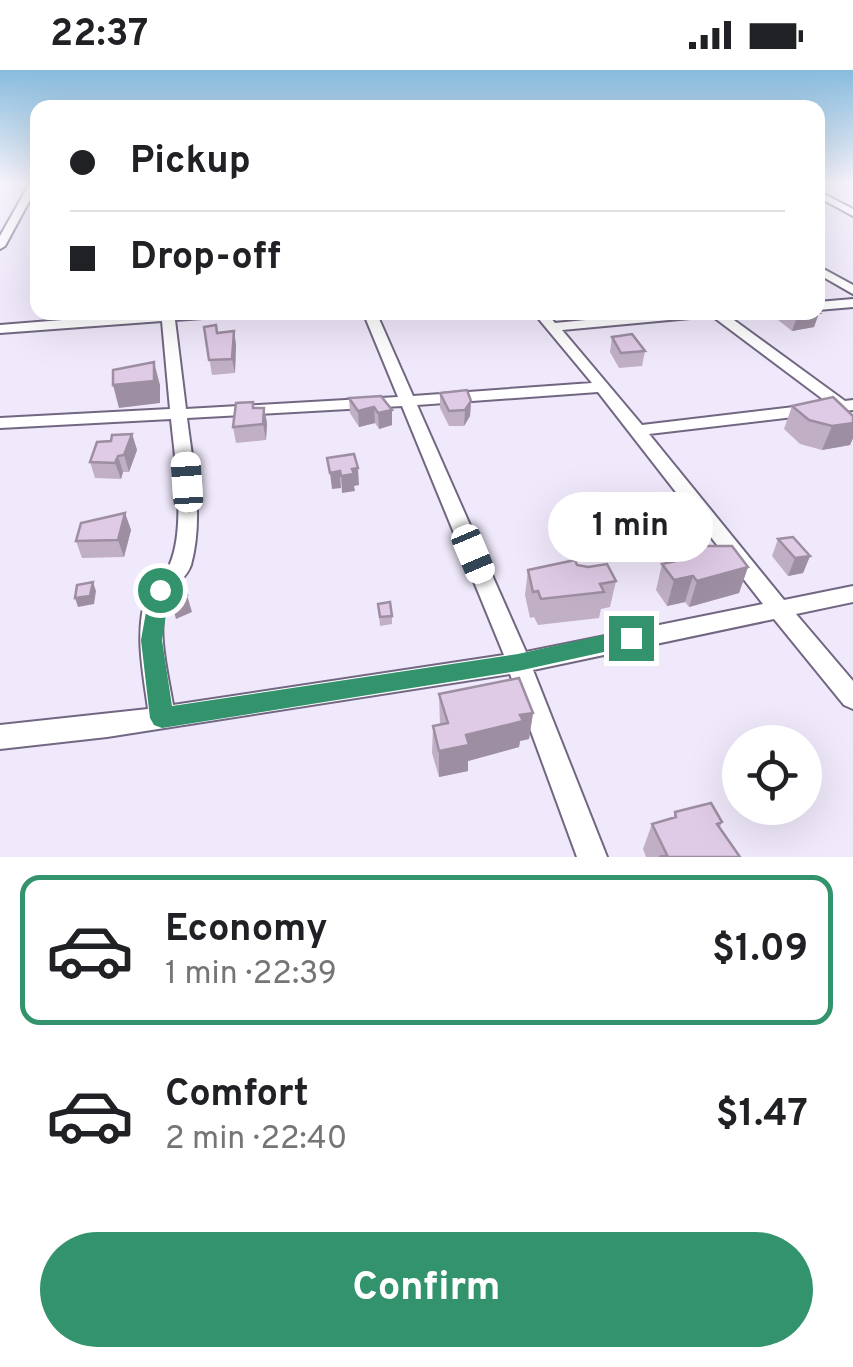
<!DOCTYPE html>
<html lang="en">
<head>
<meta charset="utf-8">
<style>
	body { margin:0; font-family:Overpass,sans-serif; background:#f2f2f2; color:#202124; height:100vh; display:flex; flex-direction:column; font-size:38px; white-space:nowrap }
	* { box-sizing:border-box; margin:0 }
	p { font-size:32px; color:#757577 }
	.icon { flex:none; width:55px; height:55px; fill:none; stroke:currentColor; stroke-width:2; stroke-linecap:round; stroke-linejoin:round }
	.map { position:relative; height:787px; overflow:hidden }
	.sheet { display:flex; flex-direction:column; background:#fff; flex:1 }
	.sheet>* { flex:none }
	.hud { position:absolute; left:30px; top:30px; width:795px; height:220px; border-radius:20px; box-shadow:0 10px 40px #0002; display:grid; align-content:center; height:220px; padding:0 40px; background:#fff }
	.buttons { position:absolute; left:722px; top:655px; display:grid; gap:20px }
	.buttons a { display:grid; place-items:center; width:100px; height:100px; border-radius:50%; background:#fff; box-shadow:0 10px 40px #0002; font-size:50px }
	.end { position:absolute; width:45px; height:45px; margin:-22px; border:12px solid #32936d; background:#fff; box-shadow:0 0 0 5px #fff }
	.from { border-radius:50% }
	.bubble { position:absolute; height:70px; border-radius:35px; background:#fff; box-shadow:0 10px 40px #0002; font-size:32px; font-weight:700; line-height:70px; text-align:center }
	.car { position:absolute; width:30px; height:60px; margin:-30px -15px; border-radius:12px; box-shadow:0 0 8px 2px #0007; background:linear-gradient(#fff 24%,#345 0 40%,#fff 0 76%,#345 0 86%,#fff 0) }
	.hud b { display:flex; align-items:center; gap:35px; height:95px; font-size:38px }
	.hud b+b { border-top:2px solid #e0e0e0 }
	.hud i { width:25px; height:25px; background:#202124 }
	ul { padding:18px 0 0; list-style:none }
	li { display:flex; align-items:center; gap:30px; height:150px; margin:0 20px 15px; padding:0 20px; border:5px solid transparent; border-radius:20px }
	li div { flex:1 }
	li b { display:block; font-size:38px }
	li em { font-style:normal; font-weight:700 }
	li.selected { border-color:#32936d }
	li>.icon { width:90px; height:90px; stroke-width:1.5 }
	.button { display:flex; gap:20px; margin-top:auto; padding:20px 40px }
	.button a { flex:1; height:115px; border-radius:60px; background:#32936d; color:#fff; font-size:40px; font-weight:700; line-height:115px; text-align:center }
	.status { display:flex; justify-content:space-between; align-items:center; height:70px; padding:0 50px; background:#fff; direction:ltr }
	.status svg { height:28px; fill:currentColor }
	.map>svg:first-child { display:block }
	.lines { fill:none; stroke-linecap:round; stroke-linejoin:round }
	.minor-casing { stroke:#726782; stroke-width:4 }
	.minor { fill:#fff; fill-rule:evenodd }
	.wall { fill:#c1afc6 }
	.shaded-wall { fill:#9d8ea1 }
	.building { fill:#e0cbe6; stroke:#9d8ea1; stroke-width:2.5 }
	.route { fill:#32936d }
</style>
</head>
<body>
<div class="status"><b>22:37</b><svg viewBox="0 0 49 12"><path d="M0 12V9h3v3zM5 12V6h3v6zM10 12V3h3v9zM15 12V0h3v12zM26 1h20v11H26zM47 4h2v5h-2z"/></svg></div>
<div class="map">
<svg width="853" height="787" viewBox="0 0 853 787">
	<rect width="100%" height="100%" fill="#f0e9fb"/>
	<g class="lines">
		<g class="minor-casing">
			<path id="minor" d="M30 113 38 115 5 176 0 179V166Z
				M818 121 853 139V146L818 127Z
				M818 196 853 215V224L818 204Z
				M853 229V237L818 240V232Z
				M162 242H236L230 246 175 250 186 339 398 327 363 242H376L413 326 592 313 533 242H546L555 253 668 242H723L845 331 853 330V340L649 364 784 530 853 516V532L796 544 853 611V639L844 635 774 549 533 600 607 787H577L510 604 107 667 0 679V655L148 639C143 601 134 561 147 524 151 512 165 506 170 494 186 456 175 390 171 349L0 358V348L170 339 162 251 0 263V255ZM712 246 828 333 642 355 562 260ZM598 322 763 534 526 582 417 335ZM402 336 504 585 173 635C168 604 155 557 168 527 173 515 187 508 191 495 204 447 193 397 187 348Z"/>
		</g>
		<use href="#minor" class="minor"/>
	</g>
	<path class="wall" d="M774 242H817L819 243 814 257 792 261 773 246Z
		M204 257 217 263 234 261 236 275 235 303 212 305Z
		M612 267 645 281 642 296 619 298 610 282Z
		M440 323 471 331 470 346 464 356H449L440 338Z
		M349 328 392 340V355L379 359 375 353 359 357 350 343Z
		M792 336 853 346V368L850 375 822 380 800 374 784 359Z
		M254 338H264L267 353 266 370 236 373 233 357Z
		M132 364 137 380 129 402H123L121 409 95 408 90 392 111 371Z
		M125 443 131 460 124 487 82 488 76 471Z
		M778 469 810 486 803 503 788 506 772 486Z
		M686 476 748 497 739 523 689 537 685 532 667 536 656 520 662 494 675 491 677 485 684 484Z
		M577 495 616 511 610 537 601 539 599 548 538 555 534 547 530 548 525 525 528 500Z
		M378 534 392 546V554L380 556Z
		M439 624 533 643 529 669 520 671 519 677 468 691V701L439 707 432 683 433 656 440 655Z
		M675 742 722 752 720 757 740 787H646L643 779 652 754 673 748Z"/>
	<path class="shaded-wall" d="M819 243 814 257 792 261 797 247Z
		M234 261 236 275 235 303 232 289Z
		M154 292 160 315V333L119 338 113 315Z
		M471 331 470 346 464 356 465 340Z
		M374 337 375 353 359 357 358 341Z
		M264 338 267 353 266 370 263 354Z
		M392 340V355L379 359 378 343Z
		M853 353V368L850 375 822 380 832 356Z
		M132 364 137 380 129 402 124 385Z
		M118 386 123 402 121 409 115 393Z
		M358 398 359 415 354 416 355 421 342 423 341 406 352 399Z
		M340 401 341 418 332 419 330 403Z
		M125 443 131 460 124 487 118 470Z
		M810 486 803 503 788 506 795 488Z
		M748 497 739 523 689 537 697 511Z
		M693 506 685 532 667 536 674 510Z
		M93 512 96 521 94 534 78 537 75 528Z
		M187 525 192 542 176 549 171 531Z
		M533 643 529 669 520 671 519 677 468 691V701L439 707V681L466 665 520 645Z"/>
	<path class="building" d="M791 242H817L819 243 797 247Z
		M216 255 217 263 234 261 232 289 209 290 204 257Z
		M632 264 645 281 621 283 612 267Z
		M154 292V311L113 315V300Z
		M467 320 471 331 465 340 449 341 440 323Z
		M381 326 392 340 378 343 374 337 358 341 349 328Z
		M833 327 853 346V353L832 356 809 350 792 336Z
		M253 332V338H264L263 354 233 357 236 333Z
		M132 364 124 385 118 386 115 393 90 392 97 372 111 371 112 365Z
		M354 384 358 398 352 399 354 404 341 406 340 401 330 403 327 388Z
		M125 443 118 470 76 471 81 453Z
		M793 467 810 486 795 488 778 469Z
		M686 476H732L748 497 697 511 693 506 674 510 662 494 681 490 677 485 691 482Z
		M575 490 577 495 588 497 607 494 616 511 600 514 604 522 541 529 538 521 533 522 528 500Z
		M177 505 187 525 171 531 164 518 168 508Z
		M93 512 90 526 75 528 77 515Z
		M390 532 392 546 380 547 378 534Z
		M519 608 533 643 520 645 523 651 466 665 469 675 439 681 433 656 448 653 439 624Z
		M711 733 722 752 717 754 740 787H659L667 785 652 754 676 747 675 742Z"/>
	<linearGradient id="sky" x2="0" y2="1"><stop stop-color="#87bbdd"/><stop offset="0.51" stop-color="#f8f5fd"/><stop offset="1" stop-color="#f8f5fd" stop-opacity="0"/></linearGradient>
	<rect width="853" height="223" fill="url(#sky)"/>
	<path class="route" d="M160 513 170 520 162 570 172 636 518 584 631 559 642 568 631 576 518 601 162 658 154 655 150 648 141 570 150 520Z"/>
</svg>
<div class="buttons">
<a><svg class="icon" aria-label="locate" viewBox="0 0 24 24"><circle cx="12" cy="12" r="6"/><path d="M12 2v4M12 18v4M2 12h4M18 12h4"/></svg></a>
</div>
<i class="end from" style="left:160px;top:520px"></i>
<i class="end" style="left:631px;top:568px"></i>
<div class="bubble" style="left:548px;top:422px;width:165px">1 min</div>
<i class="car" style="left:187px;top:412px;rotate:356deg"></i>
<i class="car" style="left:473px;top:484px;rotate:157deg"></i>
<div class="hud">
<b><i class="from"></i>Pickup</b>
<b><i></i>Drop-off</b>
</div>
</div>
<section class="sheet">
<ul>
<li class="selected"><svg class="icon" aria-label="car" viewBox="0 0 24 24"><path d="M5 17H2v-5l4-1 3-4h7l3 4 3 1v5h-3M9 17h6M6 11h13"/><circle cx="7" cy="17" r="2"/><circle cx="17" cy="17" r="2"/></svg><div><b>Economy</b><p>1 min · 22:39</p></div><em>$1.09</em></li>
<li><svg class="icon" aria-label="car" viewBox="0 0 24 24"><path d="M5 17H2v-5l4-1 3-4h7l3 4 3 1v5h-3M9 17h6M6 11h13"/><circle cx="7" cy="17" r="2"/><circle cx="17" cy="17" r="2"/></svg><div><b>Comfort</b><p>2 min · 22:40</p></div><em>$1.47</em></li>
</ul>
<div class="button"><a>Confirm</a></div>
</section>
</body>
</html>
